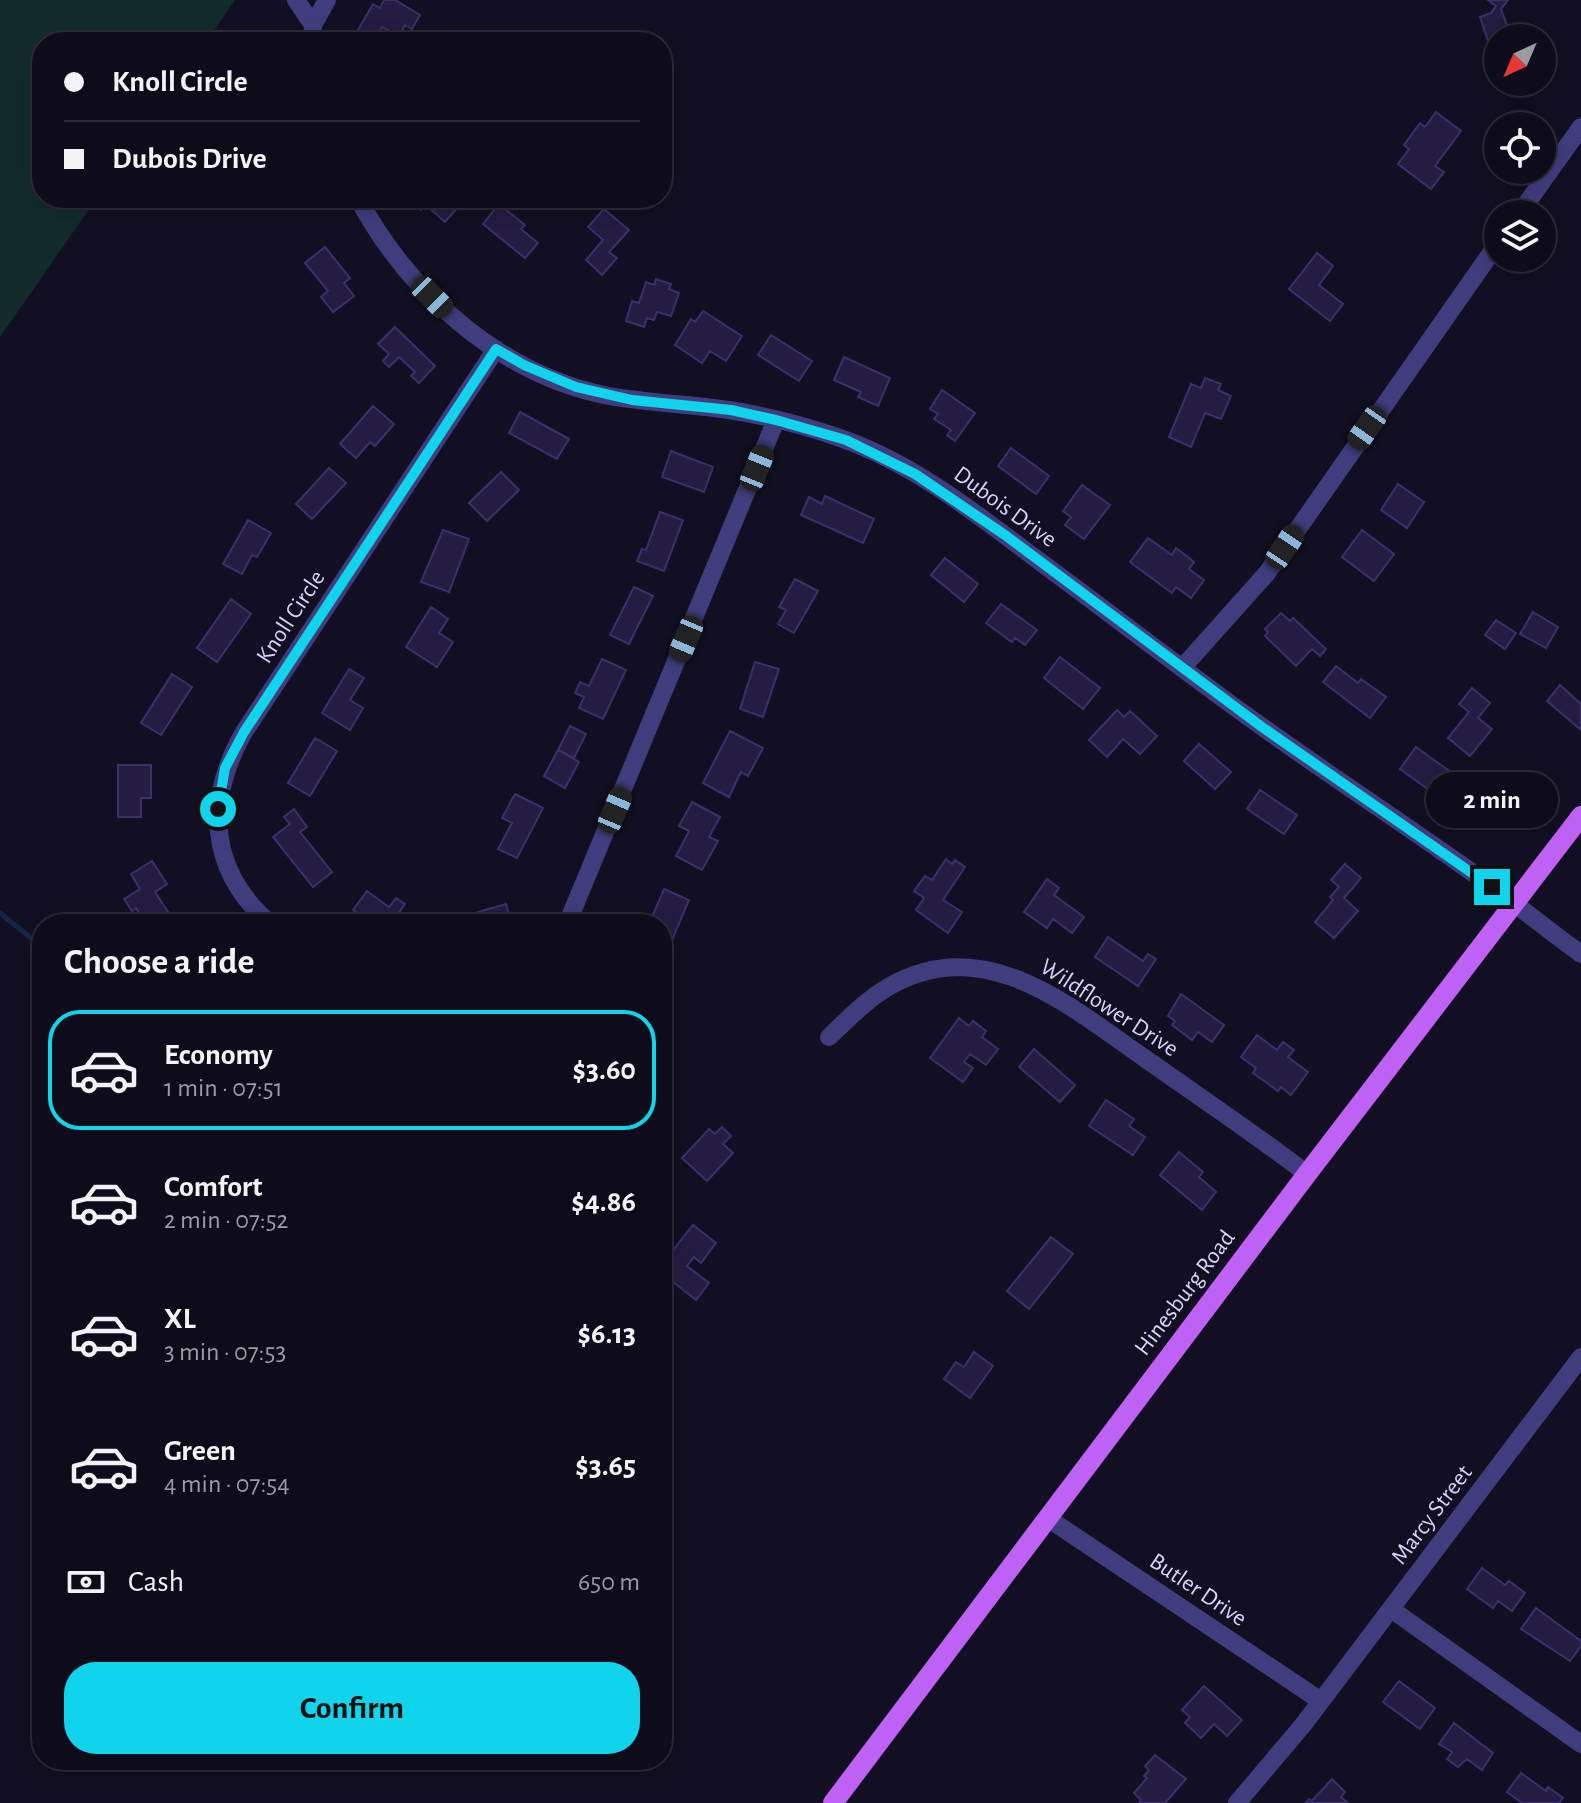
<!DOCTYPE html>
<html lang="en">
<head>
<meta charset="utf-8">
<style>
	body { margin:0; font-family:"Alegreya Sans",sans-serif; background:#171423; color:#f1f3f6; height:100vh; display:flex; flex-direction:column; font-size:30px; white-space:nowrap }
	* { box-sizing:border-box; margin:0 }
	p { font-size:26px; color:#9b9ba2 }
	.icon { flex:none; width:44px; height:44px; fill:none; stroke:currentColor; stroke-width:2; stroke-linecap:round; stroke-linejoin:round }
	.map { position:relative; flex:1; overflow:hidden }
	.panel { position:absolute; left:32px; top:914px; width:640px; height:856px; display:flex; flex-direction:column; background:#0e0b1a; border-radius:32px; box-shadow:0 4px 20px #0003,0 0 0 2px #2e2b39 }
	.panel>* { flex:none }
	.top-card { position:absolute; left:32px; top:32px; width:640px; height:176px; border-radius:32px; box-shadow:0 4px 20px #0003,0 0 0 2px #2e2b39; display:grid; align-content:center; height:176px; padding:0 32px; background:#0e0b1a }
	.needle { width:52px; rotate:224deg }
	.controls { position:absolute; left:1484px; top:24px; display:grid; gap:16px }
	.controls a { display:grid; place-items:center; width:72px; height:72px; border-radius:50%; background:#0e0b1a; box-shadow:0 4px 20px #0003,0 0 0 2px #2e2b39; font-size:40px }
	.end { position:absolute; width:36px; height:36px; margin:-18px; border:10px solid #0fd4ec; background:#111; box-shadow:0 0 0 4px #111 }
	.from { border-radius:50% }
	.bubble { position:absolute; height:56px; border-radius:28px; background:#0e0b1a; box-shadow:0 4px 20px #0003,0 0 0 2px #2e2b39; font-size:26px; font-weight:700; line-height:56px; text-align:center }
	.car { position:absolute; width:24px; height:48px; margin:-24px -12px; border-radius:10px; box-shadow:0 0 6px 2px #0007; background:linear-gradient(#222 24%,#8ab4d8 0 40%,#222 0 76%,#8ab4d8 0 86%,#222 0) }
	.top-card b { display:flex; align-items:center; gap:28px; height:76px; font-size:30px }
	.top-card b+b { border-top:2px solid #2e2b39 }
	.top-card i { width:20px; height:20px; background:#f1f3f6 }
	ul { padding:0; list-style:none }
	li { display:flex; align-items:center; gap:24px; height:120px; margin:0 16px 12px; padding:0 16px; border:4px solid transparent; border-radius:32px }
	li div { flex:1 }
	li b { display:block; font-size:30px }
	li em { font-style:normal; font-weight:700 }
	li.active { border-color:#0fd4ec }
	li>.icon { width:72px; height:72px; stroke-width:1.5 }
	h2 { padding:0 32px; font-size:36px; line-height:96px }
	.pay { display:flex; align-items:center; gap:20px; height:88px; padding:0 32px; font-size:30px }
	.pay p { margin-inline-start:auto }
	.primary-button { display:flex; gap:16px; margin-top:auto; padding:16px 32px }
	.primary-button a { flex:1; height:92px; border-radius:32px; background:#0fd4ec; color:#111; font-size:32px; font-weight:700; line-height:92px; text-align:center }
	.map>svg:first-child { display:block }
	.green { fill:#122b2b }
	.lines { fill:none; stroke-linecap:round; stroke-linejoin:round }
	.stream { stroke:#122748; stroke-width:5 }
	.building { fill:#241c41; stroke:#3c306c; stroke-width:2 }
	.street { stroke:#403d7e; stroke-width:18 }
	.primary { stroke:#bf61f5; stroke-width:20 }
	.route { stroke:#0fd4ec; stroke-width:10 }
	.labels { text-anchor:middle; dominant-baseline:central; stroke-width:6; stroke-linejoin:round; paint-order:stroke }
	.street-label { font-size:24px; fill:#d8d3fc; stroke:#120f22 }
</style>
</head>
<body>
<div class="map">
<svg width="1581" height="1803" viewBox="0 0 1581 1803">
	<rect width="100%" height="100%" fill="#120f22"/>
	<path class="green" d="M0 0H235L206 42H42V198H97L0 337Z"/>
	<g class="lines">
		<path class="stream" d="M0 913 42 947"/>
	</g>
	<path class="building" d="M384 0H395L420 15 412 29 405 25 399 36 382 27 373 42H367L355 35 373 4 380 8Z
		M1488 0H1508L1501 9 1511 36 1498 38V41L1492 43 1488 41 1480 17 1491 13 1496 6Z
		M1436 112 1461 131 1435 166 1444 172 1431 189 1398 164 1409 149 1404 145 1420 123 1425 127Z
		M411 198H450L459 206 445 222 426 205 421 210 409 200Z
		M499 204 525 225 521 229 538 243 525 258 483 224Z
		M604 209 629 230 609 252 617 258 602 275 586 260 603 240 588 227Z
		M325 247 350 278 344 283 354 296 333 312 321 297 328 291 305 263Z
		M1317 253 1333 266 1319 285 1343 304 1330 321 1289 289Z
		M656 279 671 284 669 289 679 293 671 316 657 312 654 320 647 318 644 327 626 321 632 301 639 303 646 282 654 285Z
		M703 311 742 336 726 361 710 351 702 363 675 345 691 319 695 322Z
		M395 327 435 366 419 383 411 376 415 372 399 357 389 367 383 361 389 354 378 344Z
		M771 335 812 361 799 381 758 355Z
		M844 357 890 378 878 406 858 397 861 392 834 380Z
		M1205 378 1221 384 1218 390 1231 396 1221 419 1205 413 1191 447 1169 437 1191 384 1201 388Z
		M942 390 975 413 955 441 947 435 951 430 934 419 938 414 930 409Z
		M373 406 394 424 375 446 370 442 356 458 340 444Z
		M520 412 569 439 557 459 509 433Z
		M1011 448 1049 476 1036 494 998 466Z
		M671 451 713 467 704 492 662 477Z
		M329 468 346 483 312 519 296 504Z
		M501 472 519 490 487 521 469 503Z
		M1398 484 1424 502 1407 528 1381 510Z
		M1082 485 1110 505 1084 539 1065 525 1071 517 1063 511Z
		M825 496 874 519 863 543 801 515 809 497 822 504Z
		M660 512 683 520 664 571 637 561 642 549 646 550Z
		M248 520 271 533 257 557 252 555 242 574 223 564Z
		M443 530 469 539 449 592 421 582Z
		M1362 530 1394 554 1374 581 1342 557Z
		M1148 538 1172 555 1176 548 1194 562 1189 569 1204 580 1191 598 1176 587 1172 593 1130 562Z
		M945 558 978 584 964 602 931 575Z
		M795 579 818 591 794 633 778 624 786 610 779 607Z
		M634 587 653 596 629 644 610 635Z
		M231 599 251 614 217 662 197 648Z
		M1001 604 1037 630 1025 645 1015 638 1012 642 986 623Z
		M431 607 448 619 439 633 453 642 437 667 406 647Z
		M1533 612 1558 627 1546 648 1520 634Z
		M1281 613 1290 621 1293 618 1326 649 1320 656 1312 649 1296 666 1265 636 1268 632 1265 629Z
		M1496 620 1516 633 1505 649 1485 635Z
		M1060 657 1100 688 1083 709 1044 678Z
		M602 659 626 670 603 719 579 708 584 697 575 693 580 682 589 686Z
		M755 662 779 669 763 717 740 709Z
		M1336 666 1358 683 1361 679 1386 697 1370 718 1323 682Z
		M349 669 364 678 350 700 363 708 350 730 322 713Z
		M172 674 192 687 161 735 141 723Z
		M1560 685 1581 704V730L1547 701Z
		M1472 688 1490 703 1478 718 1492 729 1470 756 1448 738 1469 712 1459 704Z
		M1117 710 1124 717 1130 711 1157 736 1140 754 1123 739 1107 757 1089 740Z
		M570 726 586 734 574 758 558 750Z
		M730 731 763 748 748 776 741 772 729 797 703 783Z
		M315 738 337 751 310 796 288 783Z
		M1199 744 1231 772 1215 789 1184 761Z
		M1416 747 1470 786 1464 794 1472 800 1462 814 1400 769Z
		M558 750 579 762 565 788 544 776Z
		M118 765H151V798H141V817H118Z
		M1260 790 1297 815 1284 834 1247 809Z
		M515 794 543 808 517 858 498 849 512 823 502 818Z
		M692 802 720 817 709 837 718 841 702 870 676 856 689 831 679 826Z
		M294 809 307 827 300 832 332 872 313 887 273 837 290 824 284 817Z
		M946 859 952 864 955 860 965 867 943 900 962 912 948 933 916 910 924 898 914 891 925 876 932 880Z
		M152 861 167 884 155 892 174 921 170 924H146L136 908 132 911 124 899 140 889 131 874Z
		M1345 864 1361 878 1344 898 1358 911 1334 938 1315 922 1333 900 1330 897 1339 887 1331 880Z
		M1047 879 1059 888 1054 895 1084 917 1072 933 1053 919 1047 928 1024 912Z
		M664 889 689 900 663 961 662 924H649Z
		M367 891 389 907 396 898 405 904 398 914 412 924H373L353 910Z
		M506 904 512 924H456L454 919Z
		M1108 937 1143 961 1148 954 1156 959 1138 986 1095 957Z
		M1181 994 1224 1025 1212 1042 1198 1032 1192 1040 1172 1025 1175 1021 1168 1016Z
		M959 1018 969 1026 973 1021 986 1031 982 1037 998 1049 986 1065 970 1054 964 1062 973 1068 963 1082 930 1058Z
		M1257 1035 1277 1050 1283 1042 1294 1050 1288 1057 1308 1072 1291 1095 1281 1087 1278 1091 1253 1073 1256 1068 1241 1057Z
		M1034 1049 1075 1085 1060 1102 1019 1067Z
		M1106 1100 1134 1119 1129 1126 1145 1137 1133 1155 1089 1126Z
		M722 1127 731 1136 723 1144 733 1153 707 1181 682 1158 709 1129 715 1134Z
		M1179 1152 1203 1172 1199 1177 1216 1192 1202 1210 1160 1175Z
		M693 1225 716 1243 701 1263 694 1257 687 1266 709 1283 696 1300 662 1273V1264Z
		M1051 1237 1073 1254 1029 1309 1007 1291Z
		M974 1352 993 1366 970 1398 944 1379 956 1362 964 1367Z
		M1482 1568 1505 1585 1509 1581 1525 1593 1512 1611 1498 1601 1493 1608 1467 1589Z
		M1536 1608 1581 1641V1646L1570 1661 1521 1629Z
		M1399 1681 1435 1708 1420 1729 1383 1702Z
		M1204 1686 1242 1720 1227 1736 1214 1724 1201 1738 1185 1723 1190 1717 1182 1710Z
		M1454 1723 1493 1753 1482 1770 1467 1759 1458 1767 1447 1759 1452 1752 1439 1744Z
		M1155 1755 1186 1779 1165 1803H1139L1141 1800 1134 1793 1147 1778 1144 1776 1149 1770 1145 1766Z
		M1521 1773 1546 1791 1548 1787 1563 1798 1559 1803H1522L1507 1792Z
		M1332 1779 1345 1792 1341 1797 1348 1803H1305L1309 1799 1312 1801Z"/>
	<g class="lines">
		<path class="street" d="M296 0 313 25
			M313 42V25L327 0
			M358 198C407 291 499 373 604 395 645 403 687 404 729 410 767 416 807 426 843 439 913 464 973 511 1031 555 1091 599 1149 644 1209 688 1299 756 1395 817 1487 883 1519 906 1549 931 1581 954
			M1519 214 1581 127
			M1182 668 1267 573 1498 243
			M271 924C208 871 205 800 244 732L496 349
			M567 924 776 420
			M829 1037C848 1019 867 999 890 986 984 932 1068 1005 1143 1057 1198 1096 1254 1133 1307 1174
			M1049 1519 1321 1701
			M1391 1609 1581 1744
			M1237 1803 1303 1725 1581 1357"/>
		<path class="primary" d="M833 1803 1307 1174 1581 816"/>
	</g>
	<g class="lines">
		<path class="route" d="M218 809 225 768 244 732 496 349 524 365 576 387 632 400 731 410 776 420 846 440 915 474 1005 535 1262 727 1492 887"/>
	</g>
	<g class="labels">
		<g class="street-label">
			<text transform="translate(1005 507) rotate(36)">Dubois Drive</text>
			<text transform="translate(291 617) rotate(-57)">Knoll Circle</text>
			<text transform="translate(1109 1008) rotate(33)">Wildflower Drive</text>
			<text transform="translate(1185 1293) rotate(-53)">Hinesburg Road</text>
			<text transform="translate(1432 1515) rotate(-53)">Marcy Street</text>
			<text transform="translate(1198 1590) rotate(34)">Butler Drive</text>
		</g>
	</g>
</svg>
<div class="controls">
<a><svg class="needle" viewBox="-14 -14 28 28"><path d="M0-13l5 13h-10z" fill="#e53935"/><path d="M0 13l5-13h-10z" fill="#9b9ba2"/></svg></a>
<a><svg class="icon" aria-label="locate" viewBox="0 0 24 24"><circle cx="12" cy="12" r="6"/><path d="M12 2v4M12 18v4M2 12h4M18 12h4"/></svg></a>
<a><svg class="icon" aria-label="layers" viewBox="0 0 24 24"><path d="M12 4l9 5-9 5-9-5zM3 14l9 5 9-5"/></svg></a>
</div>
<i class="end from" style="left:218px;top:809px"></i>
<i class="end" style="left:1492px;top:887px"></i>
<div class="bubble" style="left:1426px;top:772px;width:132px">2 min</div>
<i class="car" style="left:432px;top:297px;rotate:135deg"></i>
<i class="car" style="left:1367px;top:428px;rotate:215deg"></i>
<i class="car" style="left:757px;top:468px;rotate:22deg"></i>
<i class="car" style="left:1285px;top:547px;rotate:34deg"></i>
<i class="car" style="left:686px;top:639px;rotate:203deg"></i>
<i class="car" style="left:615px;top:810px;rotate:23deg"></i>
<div class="top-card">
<b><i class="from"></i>Knoll Circle</b>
<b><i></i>Dubois Drive</b>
</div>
<section class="panel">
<h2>Choose a ride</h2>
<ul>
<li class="active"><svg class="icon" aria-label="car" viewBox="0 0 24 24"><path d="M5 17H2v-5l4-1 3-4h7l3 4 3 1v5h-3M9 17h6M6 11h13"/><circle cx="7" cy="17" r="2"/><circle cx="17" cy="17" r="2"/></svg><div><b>Economy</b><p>1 min · 07:51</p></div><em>$3.60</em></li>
<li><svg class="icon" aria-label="car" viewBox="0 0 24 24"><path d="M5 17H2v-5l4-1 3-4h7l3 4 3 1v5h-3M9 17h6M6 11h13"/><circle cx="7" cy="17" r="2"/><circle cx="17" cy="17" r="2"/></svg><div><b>Comfort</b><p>2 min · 07:52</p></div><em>$4.86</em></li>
<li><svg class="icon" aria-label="car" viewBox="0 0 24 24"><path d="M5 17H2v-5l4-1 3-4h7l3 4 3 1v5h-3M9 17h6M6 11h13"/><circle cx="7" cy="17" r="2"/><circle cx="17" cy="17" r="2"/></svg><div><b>XL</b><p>3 min · 07:53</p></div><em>$6.13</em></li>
<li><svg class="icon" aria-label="car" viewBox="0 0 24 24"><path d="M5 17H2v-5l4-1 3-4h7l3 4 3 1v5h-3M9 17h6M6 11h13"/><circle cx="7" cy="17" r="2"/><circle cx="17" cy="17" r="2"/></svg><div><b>Green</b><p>4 min · 07:54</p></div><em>$3.65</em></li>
</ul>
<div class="pay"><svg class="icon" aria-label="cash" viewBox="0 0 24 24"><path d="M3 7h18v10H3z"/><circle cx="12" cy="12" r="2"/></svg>Cash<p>650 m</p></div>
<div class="primary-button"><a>Confirm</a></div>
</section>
</div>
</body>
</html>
